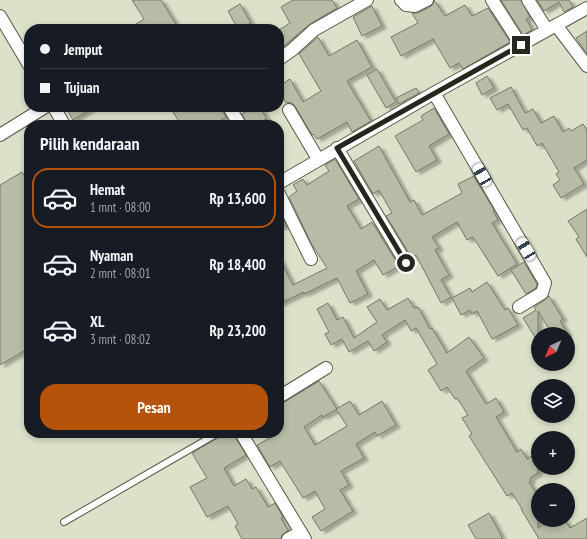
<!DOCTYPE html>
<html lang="id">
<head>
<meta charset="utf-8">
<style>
	body { margin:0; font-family:"PT Sans Narrow",sans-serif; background:#242831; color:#f1f3f6; height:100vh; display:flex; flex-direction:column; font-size:15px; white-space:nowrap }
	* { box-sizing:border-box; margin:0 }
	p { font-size:13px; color:#9ea1a6 }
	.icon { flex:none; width:22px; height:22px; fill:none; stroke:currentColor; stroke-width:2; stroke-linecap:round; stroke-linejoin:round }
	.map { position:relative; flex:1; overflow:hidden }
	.sheet { position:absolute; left:24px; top:120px; width:260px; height:318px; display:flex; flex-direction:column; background:#171b24; border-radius:16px; box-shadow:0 2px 6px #0003 }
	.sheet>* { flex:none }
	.top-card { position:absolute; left:24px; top:24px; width:260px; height:88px; border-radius:16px; box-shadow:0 2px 6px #0003; display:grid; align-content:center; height:88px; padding:0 16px; background:#171b24 }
	.needle { width:26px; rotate:224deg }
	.controls { position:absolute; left:531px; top:327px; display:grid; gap:8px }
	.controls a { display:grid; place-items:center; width:44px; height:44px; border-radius:50%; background:#171b24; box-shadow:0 2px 6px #0003; font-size:20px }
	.end { position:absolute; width:18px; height:18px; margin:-9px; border:5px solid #25271f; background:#fff; box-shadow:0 0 0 2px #fff }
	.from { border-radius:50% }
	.car { position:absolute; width:12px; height:24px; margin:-12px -6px; border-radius:5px; box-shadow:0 0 3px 1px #0007; background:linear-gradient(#fff 24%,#345 0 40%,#fff 0 76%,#345 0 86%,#fff 0) }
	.top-card b { display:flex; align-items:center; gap:14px; height:38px; font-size:15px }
	.top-card b+b { border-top:1px solid #363941 }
	.top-card i { width:10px; height:10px; background:#f1f3f6 }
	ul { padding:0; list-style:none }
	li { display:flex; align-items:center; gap:12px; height:60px; margin:0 8px 6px; padding:0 8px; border:2px solid transparent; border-radius:16px }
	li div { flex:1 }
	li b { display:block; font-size:15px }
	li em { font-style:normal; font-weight:700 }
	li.selected { border-color:#b45309 }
	li>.icon { width:36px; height:36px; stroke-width:1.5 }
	h2 { padding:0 16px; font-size:18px; line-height:48px }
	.action { display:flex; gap:8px; margin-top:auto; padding:8px 16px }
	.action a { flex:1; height:46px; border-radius:16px; background:#b45309; color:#fff; font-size:16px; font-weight:700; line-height:46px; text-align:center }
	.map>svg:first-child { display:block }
	.building { fill:#b7bca6; stroke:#757964; filter:url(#shadow) }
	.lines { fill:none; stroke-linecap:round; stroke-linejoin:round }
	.lane-casing { stroke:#565946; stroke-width:8 }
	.street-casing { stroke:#565946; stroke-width:14 }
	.lane { stroke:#fff; stroke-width:6 }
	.street { stroke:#fff; stroke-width:12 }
	.route { stroke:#25271f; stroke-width:5 }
</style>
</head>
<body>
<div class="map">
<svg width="587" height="539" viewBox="0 0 587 539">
	<defs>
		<filter id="shadow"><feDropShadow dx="4.5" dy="2.5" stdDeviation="1" flood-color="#0004"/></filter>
	</defs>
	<rect width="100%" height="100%" fill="#dce1ca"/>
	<path class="building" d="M132 0H161L177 26 172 29H128L144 19Z
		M293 0H332L337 8 310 24 279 50V30L290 23 281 7Z
		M434 0 445 16 465 5 472 16 488 8 510 42 463 69 459 63 450 68 433 39 401 56 391 37 418 23 412 13H418L430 7 433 4Z
		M501 0H521L530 17 526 19 532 30 523 35Z
		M537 0H569L573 7 564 12 559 2 544 11Z
		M240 4 251 23 238 29 228 11Z
		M372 6 382 26 362 36 353 17Z
		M587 31V54L576 38Z
		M318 37 329 56 357 40 372 67 347 81 371 121 352 132 347 122 317 139 313 134 312 135 295 106 292 103 288 102 286 103 279 90V86L290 79 303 102 321 91 299 54Z
		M377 69 396 102 386 108 367 75Z
		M487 76 494 88 482 95 476 83Z
		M511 87 525 113 533 109 541 123 554 116 563 132 569 128 571 131 583 124 587 130V160L574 168 584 184 561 198 553 185 560 180 556 174 559 172 542 143 537 146 527 128 523 130 508 104 497 110 490 98Z
		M416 88 419 93 399 104 396 98Z
		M74 107H94L73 120 68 111Z
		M170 107H206L208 111 215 107H220L226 117 213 125H181Z
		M254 107H260L267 119 264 120 267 125H247L242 114Z
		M434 108 449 134 429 146 437 160 416 172 395 136 423 120 421 116Z
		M379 146 410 202 414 200 422 215 462 193 458 184 474 176 494 210 493 211 498 220 492 223 517 264 498 276 473 237 467 240 457 222 432 237 439 248 435 250 449 275 441 280 451 297 441 303 416 255 412 258 386 216 392 213 379 190 373 194 354 161Z
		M335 159 359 199 347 206 361 229 372 222 399 266 383 275 374 260 356 271 368 294 350 303 337 278 304 294V292L279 304V258L293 285 327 268 311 243 289 197 297 191 293 185 303 179 307 185 329 171 325 165Z
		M22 172 29 183V305L24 307 29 316V348L0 365V185Z
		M587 209V257L576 239 579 237 568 221Z
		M279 211 286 225 279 228Z
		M524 262 537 284 536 288 526 294 511 270Z
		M487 282 505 310 508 308 518 325 492 339 477 311 472 314 470 310 461 315 452 298 470 288 472 292Z
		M549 296 563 319 560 321 568 334H552L538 311V342L523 318 536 310 534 307 546 299Z
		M408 298 414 308 418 307 430 329 432 328 447 353 469 337 484 358 466 371 486 404 496 398 504 412 496 417 517 452 521 449 527 459 538 452V473L530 478 531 481 529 482 538 496V528L551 520H565L570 528 587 518V539H539L521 509H522L512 493 507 496 469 436 472 434 462 418 468 415 457 398 455 399 447 387 441 391 428 370 437 364 416 328 411 331 405 320 382 335 387 342 374 351 368 341 349 352 342 339 331 345 325 334 329 332 317 309 328 303 337 320 343 317 354 338 377 322 367 307 380 299 387 310Z
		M319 381 337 409 323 417 322 415 304 427 315 445 347 426 336 409 350 401 359 415 382 401 396 425 377 436 375 432 356 444 364 458 341 471 349 485 340 490 353 511 321 531 312 517 325 509 315 491 303 498 280 461 270 467 257 445 279 433V404L283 403Z
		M226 433 229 438 234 435 246 455 224 468 234 486 246 479 252 489 256 487 268 507 275 503 283 517 281 518 288 531 282 535 281 539H242L235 526 238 524 228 506 207 517 190 487 207 478 192 453Z
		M489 513 503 539H476L468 525Z"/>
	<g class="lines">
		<g class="lane-casing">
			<path id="lane" d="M64 522 218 433"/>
		</g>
		<g class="street-casing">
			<path id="street" d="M401 0 406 5 415 6 427 0
				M492 0 521 45
				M528 0 547 30
				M0 16 29 65
				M556 25 587 66
				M279 59 292 50 314 30 367 0
				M434 93 545 283 542 293 519 307
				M54 107 64 125
				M229 107 240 125
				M289 110 318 159
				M0 135 45 107
				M337 148 406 263
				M279 183 434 93 587 8
				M279 194 311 259
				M279 397 326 368
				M241 433 305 539
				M288 539 301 532"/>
		</g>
		<use href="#lane" class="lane"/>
		<use href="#street" class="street"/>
	</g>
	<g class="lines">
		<path class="route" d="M406 263 337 148 521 45"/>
	</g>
</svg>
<div class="controls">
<a><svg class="needle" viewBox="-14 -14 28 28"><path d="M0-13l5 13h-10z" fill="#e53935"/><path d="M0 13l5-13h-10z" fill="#9ea1a6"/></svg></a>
<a><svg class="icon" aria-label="layers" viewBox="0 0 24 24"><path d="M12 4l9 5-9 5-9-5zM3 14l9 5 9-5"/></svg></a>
<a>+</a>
<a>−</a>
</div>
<i class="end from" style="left:406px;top:263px"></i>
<i class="end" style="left:521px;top:45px"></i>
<i class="car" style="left:482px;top:175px;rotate:330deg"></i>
<i class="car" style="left:526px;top:249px;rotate:329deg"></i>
<div class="top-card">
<b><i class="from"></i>Jemput</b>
<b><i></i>Tujuan</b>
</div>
<section class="sheet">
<h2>Pilih kendaraan</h2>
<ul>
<li class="selected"><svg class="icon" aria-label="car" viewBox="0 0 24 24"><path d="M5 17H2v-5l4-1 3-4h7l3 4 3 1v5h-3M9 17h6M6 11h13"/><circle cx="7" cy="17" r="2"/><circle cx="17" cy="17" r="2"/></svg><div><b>Hemat</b><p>1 mnt · 08:00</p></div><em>Rp 13,600</em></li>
<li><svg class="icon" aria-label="car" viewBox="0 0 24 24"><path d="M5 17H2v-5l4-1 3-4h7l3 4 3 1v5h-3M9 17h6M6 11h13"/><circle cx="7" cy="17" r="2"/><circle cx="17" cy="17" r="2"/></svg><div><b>Nyaman</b><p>2 mnt · 08:01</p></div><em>Rp 18,400</em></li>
<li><svg class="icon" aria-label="car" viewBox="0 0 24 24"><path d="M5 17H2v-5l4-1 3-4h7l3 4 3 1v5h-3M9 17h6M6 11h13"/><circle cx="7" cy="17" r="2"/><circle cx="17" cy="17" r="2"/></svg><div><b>XL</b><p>3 mnt · 08:02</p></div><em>Rp 23,200</em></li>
</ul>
<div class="action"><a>Pesan</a></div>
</section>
</div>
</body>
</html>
